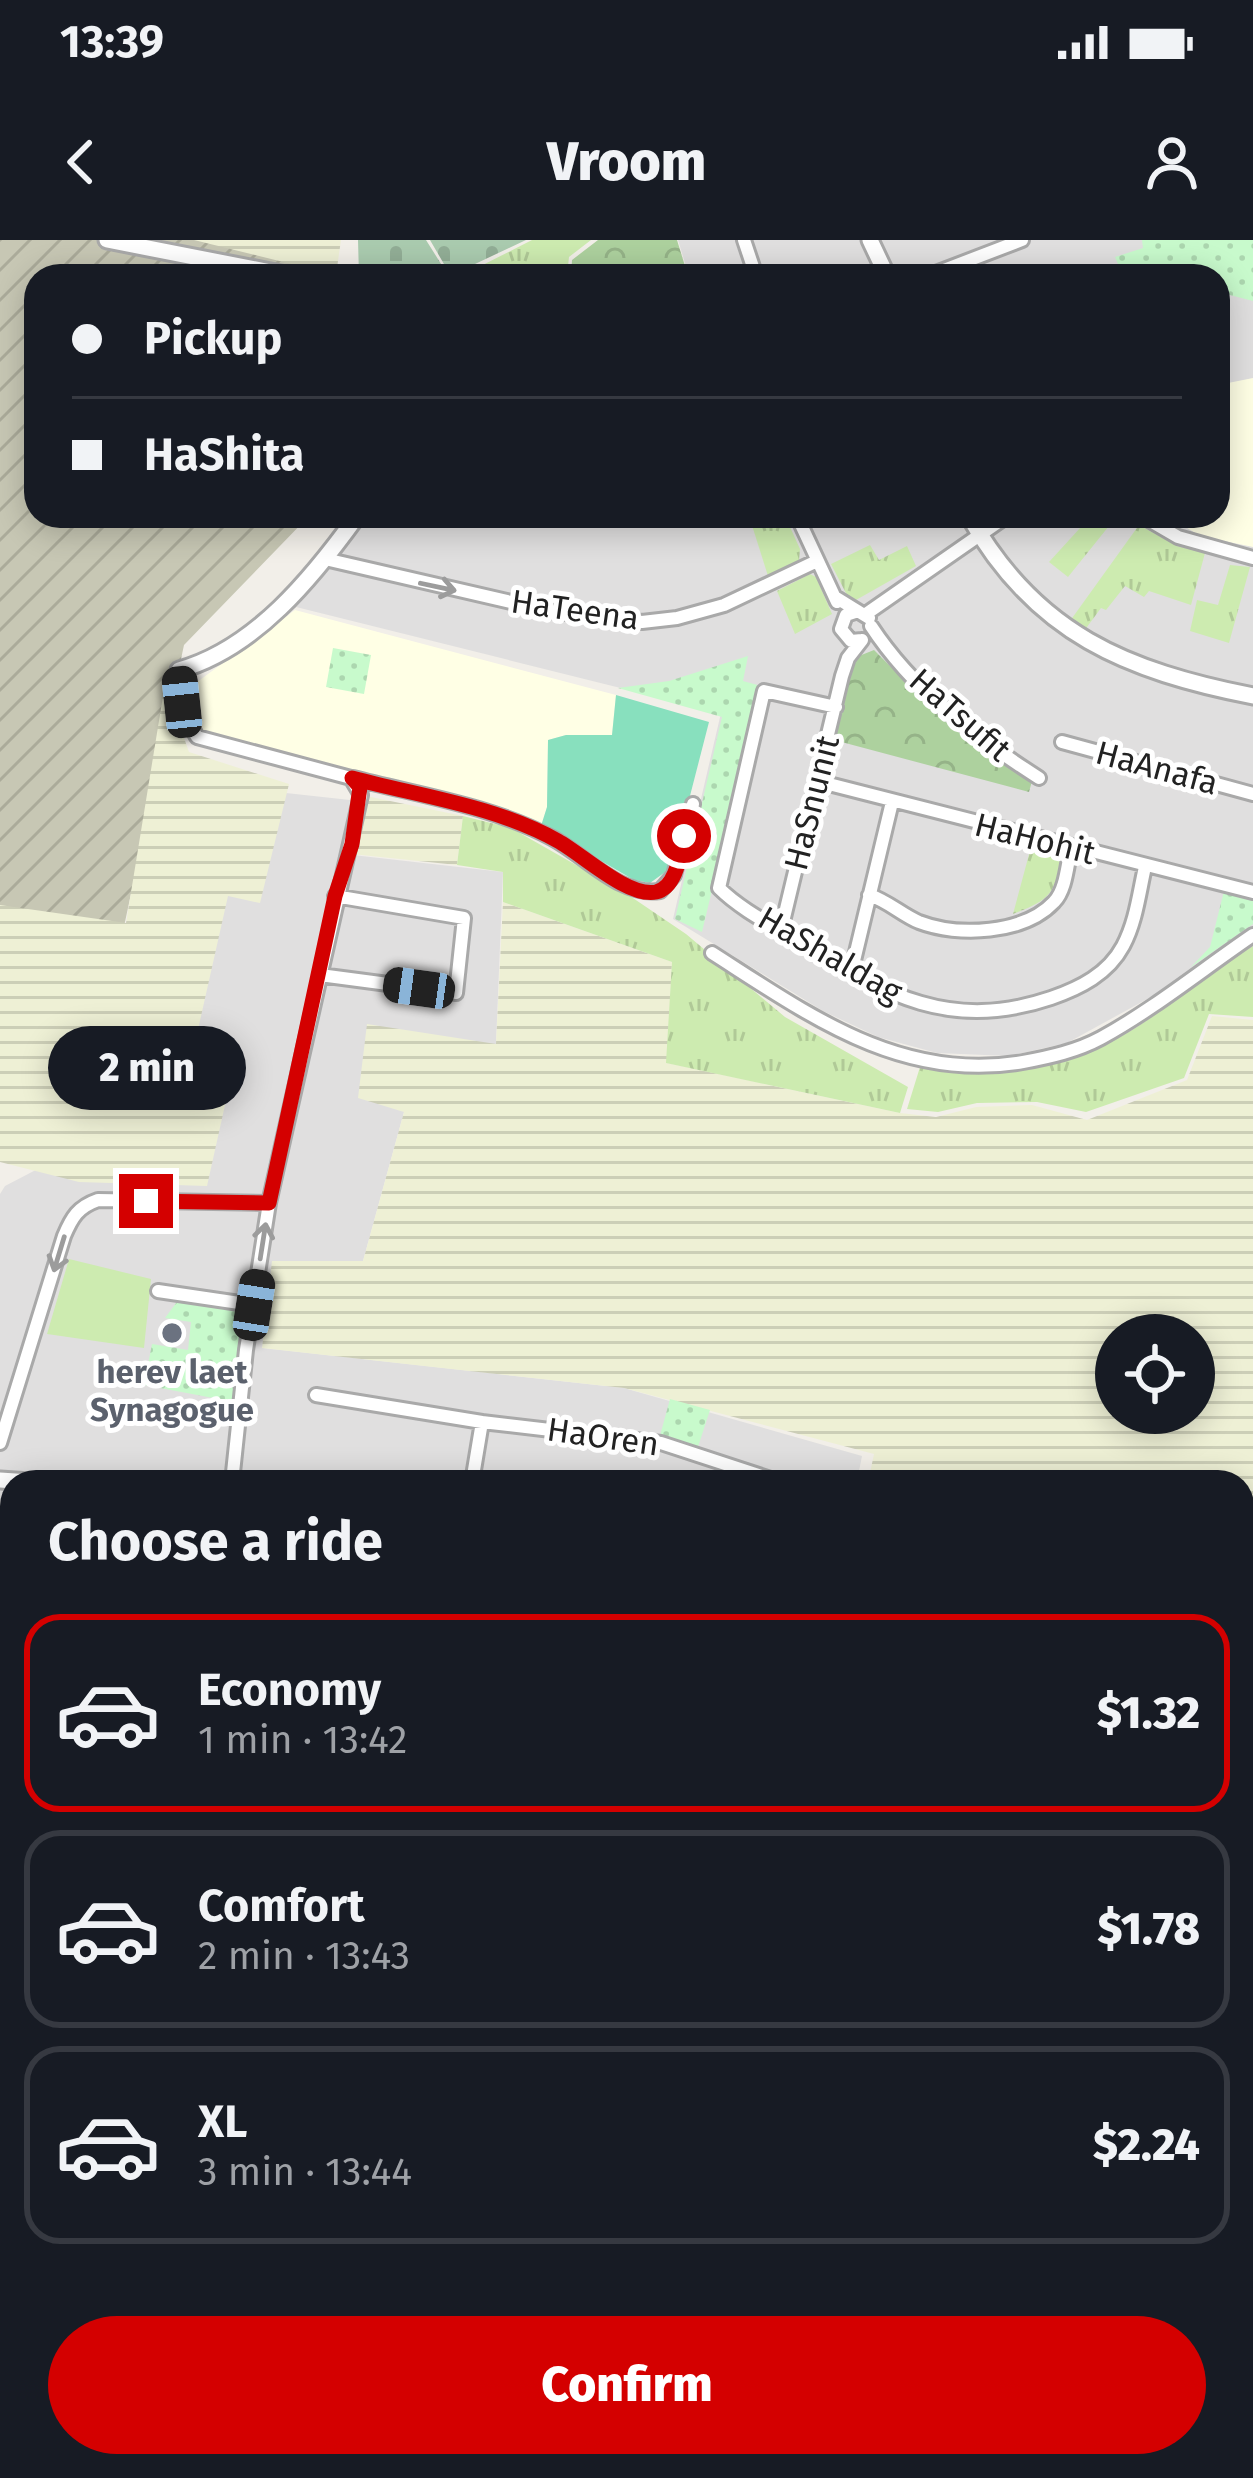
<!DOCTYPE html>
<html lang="en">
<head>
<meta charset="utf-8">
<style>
	body { margin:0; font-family:"Fira Sans",sans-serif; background:#20242c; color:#f1f3f6; height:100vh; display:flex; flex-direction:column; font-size:45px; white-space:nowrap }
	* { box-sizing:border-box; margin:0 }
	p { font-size:39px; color:#9ea1a6 }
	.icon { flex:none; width:66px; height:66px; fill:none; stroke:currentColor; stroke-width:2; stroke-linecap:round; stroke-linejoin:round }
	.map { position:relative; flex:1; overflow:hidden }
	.panel { position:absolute; left:0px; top:1230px; width:1254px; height:1008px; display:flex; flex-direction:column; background:#171b24; border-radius:36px 36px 0 0; box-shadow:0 6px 30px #0003 }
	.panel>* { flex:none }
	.hud { position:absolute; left:24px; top:24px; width:1206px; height:264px; border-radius:36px; box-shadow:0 6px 30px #0003; display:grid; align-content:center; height:264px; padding:0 48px; background:#171b24 }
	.buttons { position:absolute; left:1095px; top:1074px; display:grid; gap:24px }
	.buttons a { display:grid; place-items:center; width:120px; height:120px; border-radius:50%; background:#171b24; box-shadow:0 6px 30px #0003; font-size:60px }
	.end { position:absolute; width:54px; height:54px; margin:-27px; border:15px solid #d40000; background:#fff; box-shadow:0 0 0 6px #fff }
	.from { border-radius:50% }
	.bubble { position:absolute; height:84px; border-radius:42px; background:#171b24; box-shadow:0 6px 30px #0003; font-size:39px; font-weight:800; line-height:84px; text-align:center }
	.car { position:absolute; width:36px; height:72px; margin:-36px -18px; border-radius:15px; box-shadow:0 0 9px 3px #0007; background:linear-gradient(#222 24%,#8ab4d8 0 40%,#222 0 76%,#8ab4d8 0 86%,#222 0) }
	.hud b { display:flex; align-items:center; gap:42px; height:114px; font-size:45px }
	.hud b+b { border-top:3px solid #363941 }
	.hud i { width:30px; height:30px; background:#f1f3f6 }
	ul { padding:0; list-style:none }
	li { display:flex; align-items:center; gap:36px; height:198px; margin:0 24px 18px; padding:0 24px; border:6px solid #363941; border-radius:36px }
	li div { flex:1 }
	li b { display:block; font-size:45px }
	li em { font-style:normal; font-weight:800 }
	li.selected { border-color:#d40000 }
	li>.icon { width:108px; height:108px; stroke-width:1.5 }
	h2 { padding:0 48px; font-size:54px; line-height:144px }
	.button { display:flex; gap:24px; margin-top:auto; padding:24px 48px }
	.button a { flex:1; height:138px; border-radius:72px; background:#d40000; color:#fff; font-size:48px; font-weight:800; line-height:138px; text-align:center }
	.status { display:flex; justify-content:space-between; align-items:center; height:84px; padding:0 60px; background:#171b24; direction:ltr }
	.status svg { height:33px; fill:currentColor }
	header { display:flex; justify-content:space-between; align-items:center; height:156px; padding:0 48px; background:#171b24; font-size:54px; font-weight:800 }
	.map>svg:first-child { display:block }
	.residential { fill:#e0dfdf }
	.education { fill:#ffffe5 }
	.construction { fill:url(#construction-furrows) }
	.farmland { fill:url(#farmland-rules); fill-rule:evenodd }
	.grass { fill:url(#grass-tufts) }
	.forest { fill:url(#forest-crowns) }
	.cemetery { fill:url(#cemetery-stones) }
	.park { fill:url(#park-dots) }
	.garden { fill:#cdebb0 }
	.pitch { fill:#88e0be }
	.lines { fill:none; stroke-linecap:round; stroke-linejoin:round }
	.minor-casing { stroke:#a9a9a9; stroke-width:18 }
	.tertiary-casing { stroke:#a9a9a9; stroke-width:21 }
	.minor { stroke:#fff; stroke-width:12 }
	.tertiary { stroke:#fff; stroke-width:15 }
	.oneway { stroke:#9c9c9c }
	.route { stroke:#d40000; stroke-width:15 }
	.worship-dot { fill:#6b7280; stroke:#fff; stroke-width:4.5 }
	.labels { text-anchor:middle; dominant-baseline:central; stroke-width:10; stroke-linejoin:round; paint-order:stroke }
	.street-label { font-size:33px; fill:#222; stroke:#fff }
	.worship-label { font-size:33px; font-weight:bold; fill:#5b616d; stroke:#fff }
</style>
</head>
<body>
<div class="status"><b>13:39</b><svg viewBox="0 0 49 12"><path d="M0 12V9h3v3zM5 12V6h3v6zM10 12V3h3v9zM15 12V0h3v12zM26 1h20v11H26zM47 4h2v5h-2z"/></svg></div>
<header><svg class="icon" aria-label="back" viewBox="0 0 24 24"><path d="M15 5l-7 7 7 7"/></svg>Vroom<svg class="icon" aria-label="person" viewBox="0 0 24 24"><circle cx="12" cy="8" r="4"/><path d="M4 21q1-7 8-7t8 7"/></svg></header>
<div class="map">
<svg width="1253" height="2238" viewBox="0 0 1253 2238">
	<defs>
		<pattern id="construction-furrows" width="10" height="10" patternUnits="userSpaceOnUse" patternTransform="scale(3)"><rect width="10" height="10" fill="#c7c7b4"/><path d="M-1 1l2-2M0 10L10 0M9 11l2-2" fill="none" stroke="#abab9a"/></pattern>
		<pattern id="farmland-rules" width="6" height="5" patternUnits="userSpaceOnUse" patternTransform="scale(3)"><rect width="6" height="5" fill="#eef0d5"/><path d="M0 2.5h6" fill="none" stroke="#ccceb7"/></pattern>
		<pattern id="grass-tufts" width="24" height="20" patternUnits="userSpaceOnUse" patternTransform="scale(3)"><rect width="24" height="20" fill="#cdebb0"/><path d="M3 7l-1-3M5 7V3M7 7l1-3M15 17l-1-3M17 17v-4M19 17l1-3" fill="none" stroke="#b0c997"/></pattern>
		<pattern id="forest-crowns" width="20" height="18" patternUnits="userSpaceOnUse" patternTransform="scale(3)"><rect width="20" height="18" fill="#add19e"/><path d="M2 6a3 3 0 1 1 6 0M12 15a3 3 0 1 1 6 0" fill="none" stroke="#95b388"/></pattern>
		<pattern id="cemetery-stones" width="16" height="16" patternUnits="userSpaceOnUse" patternTransform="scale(3)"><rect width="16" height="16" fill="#aacbaf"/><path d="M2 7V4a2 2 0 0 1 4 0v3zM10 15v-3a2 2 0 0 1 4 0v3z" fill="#92ae96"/></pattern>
		<pattern id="park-dots" width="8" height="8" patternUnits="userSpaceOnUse" patternTransform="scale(3)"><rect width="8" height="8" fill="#c8facc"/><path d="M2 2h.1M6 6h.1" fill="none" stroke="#acd6af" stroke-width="1.8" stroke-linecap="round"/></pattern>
	</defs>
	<rect width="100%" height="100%" fill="#f2efe9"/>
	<path class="residential" d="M678 0H1253V701L1067 803 1009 816 937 813 878 797 823 771 673 679 721 473 296 367 366 276H1218V36H689Z
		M286 553 350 560 344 614 503 632 496 804 404 872 363 1021H273L263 1108 624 1148 862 1216 858 1236 880 1242H12V1264L0 1259V954L5 946 78 908Z
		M1242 1374 1253 1378V1603L1242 1600Z
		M0 1524 12 1533V1842L0 1846Z"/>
	<path class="education" d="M1253 138V307L1200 296 1168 276H1218V145Z
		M295 370 616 455 612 495H566L548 500 547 567 541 586 524 576 239 507 199 491 188 464 189 448Z"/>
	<path class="construction" d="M0 0H330L325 36H36V276H309L184 405 80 893 0 882Z"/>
	<path class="farmland" d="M194 0H341L336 35Z
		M165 444 189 512 289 544 260 663 228 656 186 843 227 856 207 946 79 942 0 922V665L126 683Z
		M366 556 463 576 457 625 352 614Z
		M503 662 672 722 667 823 900 873 936 877 976 867 1032 865 1087 880 1187 840 1212 776 1253 780V1356L1242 1352V1242H957L945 1238 943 1242H902L870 1233 874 1214 624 1148 262 1108 272 1021H363L404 872 358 858 367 784 496 804ZM1116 1095H1194V1173H1116Z
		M0 1349H12V1517L0 1513Z
		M1242 1618 1253 1621V1968L1242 1981Z
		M12 1846V2226H145V2238H0V1850Z
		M1242 2176 1253 2180V2238H240L236 2226H1242Z"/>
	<path class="grass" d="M532 0H591L569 17 567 36H452L465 34Z
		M749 276H785L800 309 799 321 768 336Z
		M1091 276H1117L1068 337 1049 322Z
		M1139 285 1177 306 1205 313 1191 365 1149 351 1144 357 1125 346 1106 370 1101 368 1084 391 1070 381Z
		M870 305 879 320 907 306 916 326 856 360 849 359 831 324Z
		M1230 325 1250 327 1229 403 1190 391 1197 360 1218 365Z
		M810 334 816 337 832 374 795 394 777 351Z
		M463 576 511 588 627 654 686 694 785 777 908 847 900 873 666 823 672 722 503 662V632L457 625Z
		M1031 607 1063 615C1053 655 1052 659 1013 674Z
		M1253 706V777L1209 774 1184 838 1086 872 1037 862 977 863 938 872 907 869 920 827C992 841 1074 827 1137 787 1176 761 1212 729 1253 706Z"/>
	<path class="forest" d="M598 0H677L688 36H571L572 20Z
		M874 410 946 482 1032 541 1029 552 834 500 853 426 859 416Z
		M1253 1968V2180L1242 2176V1981Z"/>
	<path class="cemetery" d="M358 0H426L448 35 359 36Z
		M430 0H526L458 32 448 31Z"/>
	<path class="park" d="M1142 0H1253V61L1226 54 1218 73V36H1123L1115 17 1143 8Z
		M333 408 371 415 364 454 326 447Z
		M748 416 743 441 761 446 702 692 675 679 722 477 618 448 669 441Z
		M1224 651 1253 655V684L1191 727 1210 707Z
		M182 1055 253 1065 240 1163 144 1145 152 1104 188 1110 191 1082 165 1078Z
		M670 1159 710 1170 696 1213 658 1203Z"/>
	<path class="garden" d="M69 1019 151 1039 144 1108 47 1094Z"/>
	<path class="pitch" d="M616 455 709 482 674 618 668 630 650 643 634 640 541 586 547 567 548 500 566 495H612Z"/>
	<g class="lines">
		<g class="minor-casing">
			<path id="minor" d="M744 0 756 36
				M928 36 1022 0
				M797 276 837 362
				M1142 276 1178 297 1253 318
				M325 319 550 371 642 382 677 378 724 365 817 321
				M835 357 869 378
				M858 371 846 375 841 389 851 401 862 400
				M866 374 1007 276
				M871 386C913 450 975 497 1039 538
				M179 430 185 475 197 497 351 538 361 555 269 963 246 1110 232 1242
				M836 467 764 451 719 648C742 671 776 687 803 704 886 755 951 792 1051 758 1080 748 1108 734 1123 706 1136 682 1139 653 1145 627
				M1062 502 1253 554
				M353 538C418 555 492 566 552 598 586 616 620 657 660 651L674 635 693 564
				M817 541 1253 652
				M869 655C888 661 902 675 919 682 958 697 1024 694 1054 662 1066 650 1067 625 1071 609
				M781 690 842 436 848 418 862 400
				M712 713C809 775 901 843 1023 822 1050 817 1077 811 1101 798 1154 769 1203 729 1253 695
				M851 733 892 562
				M320 735 456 753 464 678 335 656
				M158 1051 253 1065
				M316 1155 482 1182 661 1203 780 1242
				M0 1203 64 996C72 977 78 967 98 960L269 963
				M472 1242 482 1182
				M0 1611 12 1608
				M0 1807 12 1803"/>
		</g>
		<g class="tertiary-casing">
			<path id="tertiary" d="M107 0 291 36
				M870 0 887 36
				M969 276C1035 394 1127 431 1253 456
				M179 430C255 409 313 337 357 276
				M0 1240 30 1242
				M1242 1494 1253 1498"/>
		</g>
		<use href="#minor" class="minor"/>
		<use href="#tertiary" class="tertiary"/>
	</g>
	<defs><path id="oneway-shaft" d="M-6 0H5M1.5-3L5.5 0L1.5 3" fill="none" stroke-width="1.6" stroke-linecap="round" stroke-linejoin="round" transform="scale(3)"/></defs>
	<g class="oneway">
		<use href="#oneway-shaft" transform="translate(438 347) rotate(12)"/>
		<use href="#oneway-shaft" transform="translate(263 1001) rotate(-81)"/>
		<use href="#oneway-shaft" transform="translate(59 1014) rotate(107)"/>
	</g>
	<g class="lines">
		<path class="route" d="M146 961 269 963 335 656 352 604 360 547 352 538C419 556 496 566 558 601 582 614 628 658 656 652 677 647 680 614 684 596"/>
	</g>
	<circle class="worship-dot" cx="172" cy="1093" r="12"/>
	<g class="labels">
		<g class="street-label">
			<text transform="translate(575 370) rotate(8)">HaTeena</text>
			<text transform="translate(960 475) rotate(41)">HaTsufit</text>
			<text transform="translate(1157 528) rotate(15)">HaAnafa</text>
			<text transform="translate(812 563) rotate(-76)">HaSnunit</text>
			<text transform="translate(1035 599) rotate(14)">HaHohit</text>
			<text transform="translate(830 715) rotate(30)">HaShaldag</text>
			<text transform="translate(603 1197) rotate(8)">HaOren</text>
		</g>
		<g class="worship-label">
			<text x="172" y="1132">herev laet<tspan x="172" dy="38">Synagogue</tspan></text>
		</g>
	</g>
</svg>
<div class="buttons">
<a><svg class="icon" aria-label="locate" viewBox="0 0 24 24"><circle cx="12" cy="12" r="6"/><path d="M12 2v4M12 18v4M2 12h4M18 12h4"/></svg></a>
</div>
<i class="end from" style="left:684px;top:596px"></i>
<i class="end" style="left:146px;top:961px"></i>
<div class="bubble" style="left:48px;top:786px;width:198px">2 min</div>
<i class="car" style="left:182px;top:462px;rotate:354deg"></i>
<i class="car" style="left:419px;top:748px;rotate:278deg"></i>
<i class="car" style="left:254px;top:1065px;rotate:9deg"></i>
<div class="hud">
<b><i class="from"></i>Pickup</b>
<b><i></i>HaShita</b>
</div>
<section class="panel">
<h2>Choose a ride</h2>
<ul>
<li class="selected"><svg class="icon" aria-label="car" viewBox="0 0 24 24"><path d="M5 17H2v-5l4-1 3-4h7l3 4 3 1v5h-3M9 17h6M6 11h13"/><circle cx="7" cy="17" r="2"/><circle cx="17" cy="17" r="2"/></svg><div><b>Economy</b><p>1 min · 13:42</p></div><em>$1.32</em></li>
<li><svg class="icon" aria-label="car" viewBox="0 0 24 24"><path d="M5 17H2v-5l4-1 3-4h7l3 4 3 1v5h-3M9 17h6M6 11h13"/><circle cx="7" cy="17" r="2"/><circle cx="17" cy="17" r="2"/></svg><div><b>Comfort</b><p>2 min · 13:43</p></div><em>$1.78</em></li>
<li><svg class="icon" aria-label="car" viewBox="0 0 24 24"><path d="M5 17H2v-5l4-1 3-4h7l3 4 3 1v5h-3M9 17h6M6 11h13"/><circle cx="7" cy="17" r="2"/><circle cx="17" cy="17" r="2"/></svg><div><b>XL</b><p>3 min · 13:44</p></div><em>$2.24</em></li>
</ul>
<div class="button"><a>Confirm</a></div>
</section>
</div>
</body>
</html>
